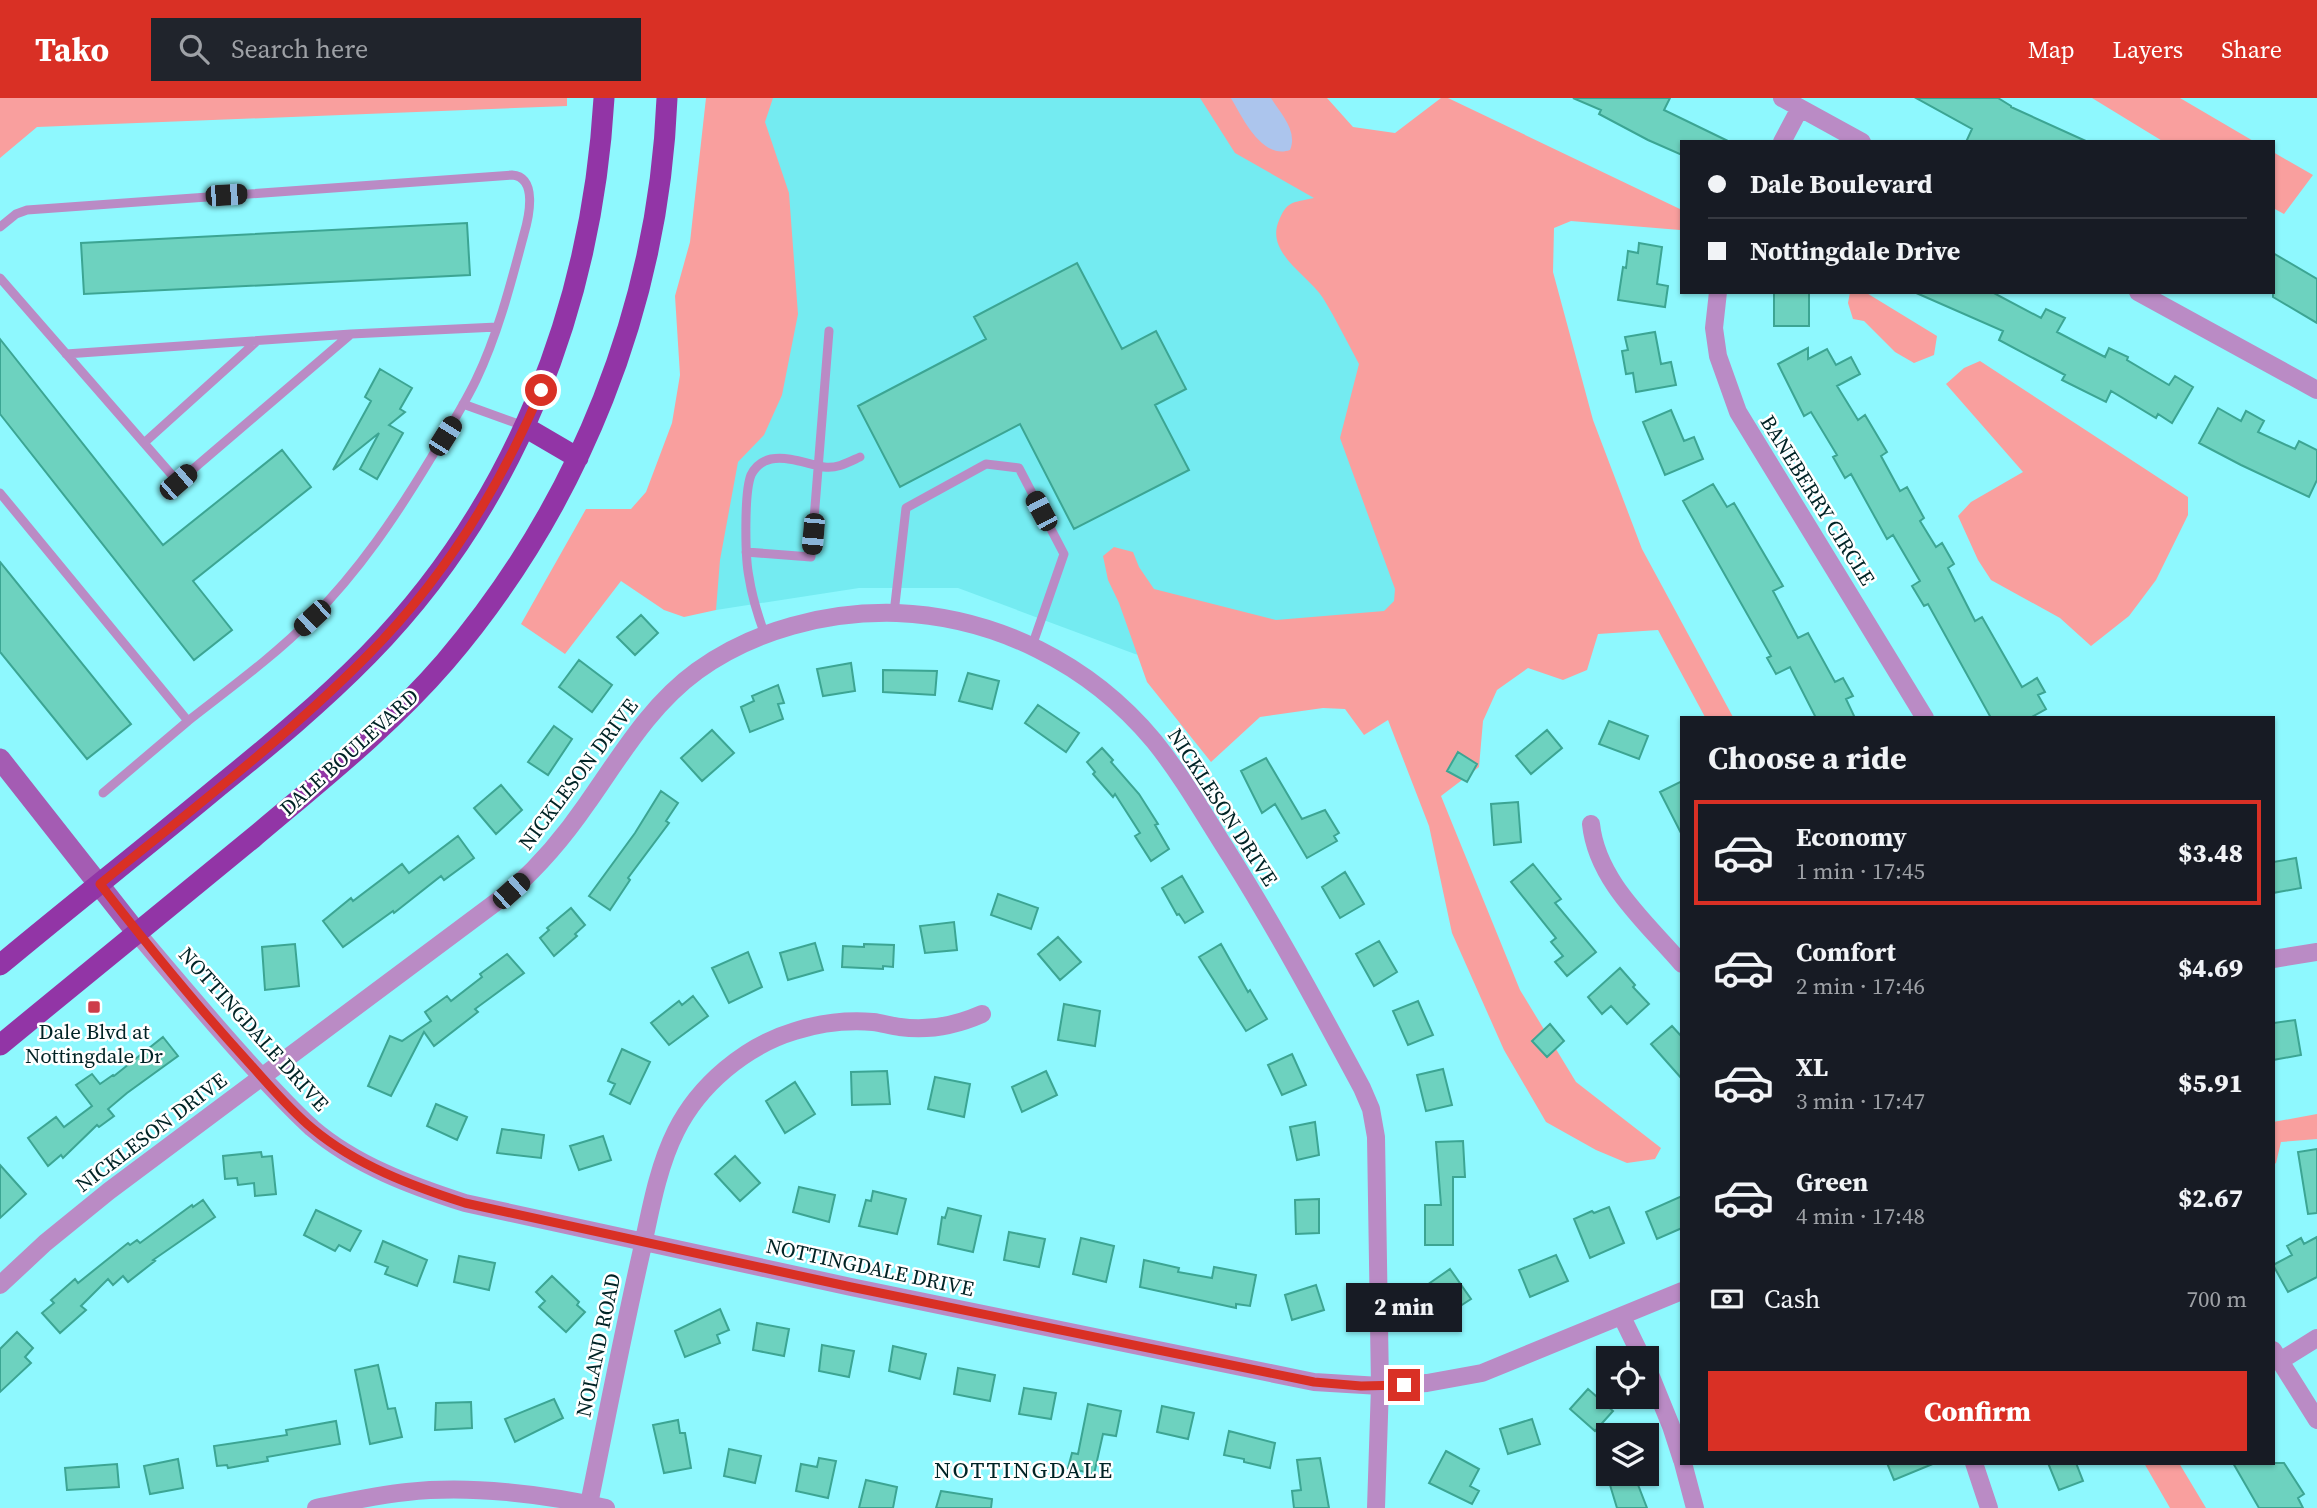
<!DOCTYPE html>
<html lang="en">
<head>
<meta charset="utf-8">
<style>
	body { margin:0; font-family:"Source Serif 4",serif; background:#20242c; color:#f1f3f6; height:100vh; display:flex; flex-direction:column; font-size:26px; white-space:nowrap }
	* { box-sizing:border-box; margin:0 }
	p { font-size:23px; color:#9ea1a6 }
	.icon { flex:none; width:38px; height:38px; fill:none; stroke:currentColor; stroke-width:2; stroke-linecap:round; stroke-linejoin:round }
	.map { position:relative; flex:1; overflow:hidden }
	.details { position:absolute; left:1680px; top:618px; width:595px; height:749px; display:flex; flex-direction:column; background:#171b24; border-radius:0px; box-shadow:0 2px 5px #0004 }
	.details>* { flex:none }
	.guide { position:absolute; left:1680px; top:42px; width:595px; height:154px; border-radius:0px; box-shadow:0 2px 5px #0004; display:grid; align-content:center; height:154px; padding:0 28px; background:#171b24 }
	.buttons { position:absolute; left:1596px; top:1248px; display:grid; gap:14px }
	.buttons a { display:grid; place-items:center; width:63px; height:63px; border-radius:0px; background:#171b24; box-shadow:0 2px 5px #0004; font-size:35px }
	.end { position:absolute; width:32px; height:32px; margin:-16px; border:9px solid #d93025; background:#fff; box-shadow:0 0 0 4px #fff }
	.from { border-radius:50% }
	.bubble { position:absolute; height:49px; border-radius:0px; background:#171b24; box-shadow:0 2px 5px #0004; font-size:23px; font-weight:800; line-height:49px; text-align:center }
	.car { position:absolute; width:21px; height:42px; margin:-21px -10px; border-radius:9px; box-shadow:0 0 5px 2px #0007; background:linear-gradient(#222 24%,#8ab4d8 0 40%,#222 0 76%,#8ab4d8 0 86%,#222 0) }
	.guide b { display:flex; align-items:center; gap:24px; height:66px; font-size:26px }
	.guide b+b { border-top:2px solid #363941 }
	.guide i { width:18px; height:18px; background:#f1f3f6 }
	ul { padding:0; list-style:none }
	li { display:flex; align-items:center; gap:21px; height:105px; margin:0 14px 10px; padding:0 14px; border:4px solid transparent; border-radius:0px }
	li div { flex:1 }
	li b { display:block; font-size:26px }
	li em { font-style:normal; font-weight:800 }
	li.active { border-color:#d93025 }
	li>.icon { width:63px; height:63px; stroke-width:1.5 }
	h2 { padding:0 28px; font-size:32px; line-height:84px }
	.pay { display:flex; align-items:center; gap:18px; height:77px; padding:0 28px; font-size:26px }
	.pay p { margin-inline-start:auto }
	.button { display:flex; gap:14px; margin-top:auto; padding:14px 28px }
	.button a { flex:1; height:80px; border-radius:0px; background:#d93025; color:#fff; font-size:28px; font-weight:800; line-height:80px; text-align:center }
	header { display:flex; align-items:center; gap:42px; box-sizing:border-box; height:98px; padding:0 35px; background:#d93025; color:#fff }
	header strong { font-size:33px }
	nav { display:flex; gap:38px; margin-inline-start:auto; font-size:24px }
	.search { width:490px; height:63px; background:#20242c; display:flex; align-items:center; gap:18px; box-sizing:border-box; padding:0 24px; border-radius:0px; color:#9ea1a6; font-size:26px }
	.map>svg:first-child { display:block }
	.built { fill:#74ebf1 }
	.green { fill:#f99f9e }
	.water { fill:#acc5ed }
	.building { fill:#6dd2bf; stroke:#3ca593; stroke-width:2 }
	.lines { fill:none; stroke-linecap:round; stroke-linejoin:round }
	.lane { stroke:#ba8bc5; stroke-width:9 }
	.street { stroke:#ba8bc5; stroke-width:18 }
	.secondary { stroke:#a45cb3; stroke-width:21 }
	.primary { stroke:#9235a6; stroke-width:21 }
	.route { stroke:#d93025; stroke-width:9 }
	.poi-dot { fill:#cd3d4a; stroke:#fff; stroke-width:2.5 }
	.labels { text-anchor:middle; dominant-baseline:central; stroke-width:5; stroke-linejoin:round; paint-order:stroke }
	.street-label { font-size:21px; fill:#002325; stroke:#fff }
	.poi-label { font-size:21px; fill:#002325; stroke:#fff }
	.neighbourhood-label { font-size:23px; letter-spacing:2px; fill:#002325; stroke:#fff }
</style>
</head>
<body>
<header>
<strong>Tako</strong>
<div class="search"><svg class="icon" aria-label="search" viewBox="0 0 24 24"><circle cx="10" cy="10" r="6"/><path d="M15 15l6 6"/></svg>Search here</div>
<nav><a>Map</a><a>Layers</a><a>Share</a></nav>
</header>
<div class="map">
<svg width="2317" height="1410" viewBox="0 0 2317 1410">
	<rect width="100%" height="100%" fill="#8ef8fe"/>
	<path class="built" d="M711 0H1300L1499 502 1337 602 1135 556 958 490H859L716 512 669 447Z"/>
	<path class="green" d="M0 0H567V8L37 29 0 60Z
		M706 0H773L765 24 789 95 798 216 782 297 764 337 738 364 720 462 716 512 684 519 664 512 621 483 565 556 521 526 586 411H631L646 394 672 325 680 277 675 198 690 144Z
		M1200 0H1327L1353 29 1395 35 1441 0H1448L1682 112 1680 132 1571 123 1554 130 1553 174 1593 322 1642 451 1733 619H1705L1658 532 1598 536 1587 572 1563 582 1528 570 1497 592 1483 623 1479 669 1441 698 1520 892 1576 984 1661 1050 1655 1061 1627 1065 1596 1052 1546 1024 1504 952 1452 835 1429 728 1388 622 1364 637 1345 611 1323 610 1260 619 1211 664 1147 584 1119 505 1108 482 1103 458 1114 449 1133 454 1139 469 1154 491 1276 522 1384 513 1394 503 1395 491 1340 340 1359 266C1347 244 1336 221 1323 200 1309 178 1267 156 1278 125 1287 102 1292 105 1314 100L1235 55Z
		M2092 0H2180L2255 44H2164Z
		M2273 54 2313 77 2284 116 2273 110Z
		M1850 194H1865L1937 238 1934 257 1914 265 1895 254 1864 223 1853 221 1848 205Z
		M1980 263 2188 399V417L2156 482 2129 518 2091 548 2060 520 1991 482 1978 462 1958 418 1971 404 2023 374 1946 286 1964 270Z
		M2317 1016V1041L2281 1044 2276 1065 2273 1067V1024Z
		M2144 1365H2179L2206 1410H2170Z"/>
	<path class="water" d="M1231 0H1271C1281 16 1298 33 1290 52 1262 62 1242 19 1231 0Z"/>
	<path class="building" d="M1573 0H1670L1664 12 1730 44H1682V57L1648 42 1599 16 1601 12Z
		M1916 0H1998L2011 8V9L2088 44H1966L1972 31Z
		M467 125 470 177 84 196 81 145Z
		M1639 145 1662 149 1657 186 1668 188 1665 209 1618 202 1623 169 1626 170 1628 153 1638 155Z
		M2273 155 2317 181V225L2273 199Z
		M1077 165 1122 251 1156 233 1186 291 1155 307 1189 372 1074 431 1020 326 900 389 858 308 986 241 974 219Z
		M1774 194H1809V228H1774Z
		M1914 194H1992L2041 220 2046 211 2065 220 2057 234 2105 259 2109 250 2128 259 2127 262 2169 287 2175 278 2193 289 2172 325 2158 316 2156 320 2111 293 2106 304 2062 282 2065 277 1999 242 2003 233Z
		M1655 234 1661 266 1671 264 1676 287 1636 294 1633 275 1626 276 1622 253 1628 252 1625 239Z
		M0 241 163 447 282 352 311 389 193 483 232 532 194 562 0 316Z
		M1808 250V261L1827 251 1836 267 1851 259 1860 276 1837 288 1858 322 1865 317 1887 354 1881 358 1900 393 1907 389 1924 420 1920 423 1936 449 1942 445 1954 466 1948 470 1975 523 1982 519 2022 589 2037 580 2045 594 2038 597 2046 611 2030 620H1991L1928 506 1924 508 1912 488 1920 483 1893 437 1887 441 1851 376 1845 380 1833 359 1837 357 1811 314 1804 318 1778 266Z
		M380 271 412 290 400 311 405 314 389 327 403 335 377 381 360 371 379 335 333 372 371 303 365 299Z
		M2218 310 2241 323 2246 313 2264 323 2258 334 2295 351 2299 343 2317 352V382L2309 399 2241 367 2199 345Z
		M1671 312 1684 343 1694 339 1703 361 1665 377 1643 324Z
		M1713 386 1727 409 1734 405 1783 488 1773 493 1798 540 1808 535 1835 584 1843 580 1853 598 1846 601 1855 620H1816L1790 569 1776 576 1767 560 1771 558 1683 403Z
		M0 464 131 626 87 661 0 554Z
		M641 517 658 535 635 557 617 539Z
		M579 562 612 587 592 614 559 589Z
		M851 565 855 593 823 598 817 571Z
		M883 572 937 573 935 597 883 594Z
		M968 575 999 583 992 611 959 603Z
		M778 587 784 605 778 606 783 621 750 634 741 609 754 603 752 598Z
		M1038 607 1079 635 1066 654 1025 625Z
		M1609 623 1648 638 1639 661 1599 646Z
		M554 628 572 641 548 677 528 664Z
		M712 632 734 655 702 683 681 660Z
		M1547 632 1562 650 1531 676 1516 658Z
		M1102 650 1113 662 1111 664 1139 696 1158 726 1155 727 1169 751 1151 763 1135 738 1140 735 1115 696 1113 699 1093 676 1095 674 1087 664Z
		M1458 654 1477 666 1467 684 1447 673Z
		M1266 660 1302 721 1325 712 1339 735 1334 738 1337 743 1307 760 1275 706 1262 715 1241 673Z
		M1682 683V737L1660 694Z
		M501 687 522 712 496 736 474 710Z
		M661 693 678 705 666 723 669 725 628 780 630 782 610 812 589 798 635 735Z
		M1518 704 1521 744 1494 747 1491 706Z
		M458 738 474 760 444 782 441 778 394 815 393 813 343 849 323 823 351 800 353 803 402 766 409 775Z
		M2296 760 2301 790 2273 795V764Z
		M1533 766 1561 801 1555 805 1596 854 1567 878 1555 864 1563 858 1551 844 1556 840 1511 784Z
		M1345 774 1364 806 1340 820 1322 789Z
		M1182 778 1203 814 1185 825 1179 816 1177 817 1162 790Z
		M998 796 1038 810 1031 831 991 817Z
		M571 810 585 827 575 836 577 838 554 858 540 840 549 832 547 830Z
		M954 824 957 852 925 855 920 828Z
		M1058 839 1081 864 1060 882 1038 856Z
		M1379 843 1397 874 1374 888 1356 856Z
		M815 845 823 872 788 882 780 855Z
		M295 846 299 888 265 892 262 849Z
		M864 846 894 847 893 869 883 868V871L842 869 843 848 864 849Z
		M1221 846 1248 894 1250 892 1267 921 1246 933 1199 859Z
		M748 854 762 889 729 905 712 870Z
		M507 856 524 875 475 911 478 914 434 948 424 934 391 998 368 988 390 938 402 943 431 923 425 914 447 898 451 903 482 879 480 876Z
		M1620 870 1635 887 1633 889 1649 906 1627 926 1611 908 1602 916 1588 899Z
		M693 898 708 918 669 947 651 925 679 903 682 907Z
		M1418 903 1433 937 1408 947 1393 913Z
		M1064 906 1100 913 1095 948 1058 942Z
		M2295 922 2301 957 2273 962V925Z
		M1550 926 1564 943 1547 959 1532 943Z
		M1672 928 1682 939V981L1651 946Z
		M163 939 178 958 127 995 108 1011 114 1018 99 1029 97 1027 63 1060 61 1057 48 1068 28 1040 56 1019 64 1029 92 1008 76 987 92 976 100 986 113 977 114 978Z
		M622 951 650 964 630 1006 610 996 615 986 608 983Z
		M1292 956 1306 987 1282 997 1268 967Z
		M1443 971 1452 1007 1426 1013 1417 977Z
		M887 973 890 1006 852 1007 851 974Z
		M1046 973 1057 997 1022 1014 1012 989Z
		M935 979 970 986 964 1019 928 1011Z
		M795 984 815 1016 785 1035 766 1003Z
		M436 1006 467 1019 457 1042 427 1028Z
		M1315 1024 1319 1057 1297 1062 1290 1029Z
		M502 1031 544 1037 541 1060 497 1055Z
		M603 1038 611 1062 579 1072 570 1048Z
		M1463 1043 1465 1079H1453V1147H1425V1107H1441L1436 1044Z
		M2317 1051V1115L2308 1116 2298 1054Z
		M261 1054 262 1059 272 1058 276 1096 255 1098 254 1085 238 1087 237 1080 225 1081 223 1058Z
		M735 1058 760 1085 740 1103 715 1076Z
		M0 1067 26 1096 0 1120Z
		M799 1089 835 1097 829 1124 793 1114Z
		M873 1093 906 1101 897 1136 859 1128 866 1102 871 1103Z
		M1682 1098V1130L1657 1141 1646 1114Z
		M1319 1101V1135L1296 1136 1295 1102Z
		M203 1102 215 1119 153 1162 155 1163 128 1184 123 1178 113 1187 108 1181 81 1208 86 1212 60 1235 42 1215 54 1205 51 1202 75 1181 78 1185 128 1145 130 1147 137 1142 140 1145 192 1107 193 1109Z
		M1609 1109 1624 1145 1590 1160 1574 1121 1592 1113 1594 1115Z
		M948 1110 981 1118 973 1154 938 1146 942 1119 945 1120Z
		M316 1112 361 1133 350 1153 339 1147 335 1153 304 1137Z
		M1009 1134 1045 1141 1039 1169 1004 1162Z
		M2317 1139V1179L2288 1194 2273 1167 2292 1157 2287 1148 2301 1140 2304 1146Z
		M1081 1140 1114 1148 1106 1184 1073 1176Z
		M383 1143 427 1162 417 1188 385 1176 388 1169 375 1164Z
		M1556 1157 1568 1183 1530 1199 1519 1172Z
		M459 1158 495 1165 489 1192 454 1184Z
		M1144 1162 1179 1170 1178 1174 1212 1180 1214 1169 1256 1177 1250 1208 1236 1206V1210L1140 1189Z
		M1450 1171 1471 1201 1448 1216 1427 1187Z
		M552 1178 579 1204 577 1207 585 1214 566 1234 539 1209 545 1203 536 1194Z
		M1316 1187 1324 1212 1292 1222 1285 1197Z
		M720 1211 729 1232 717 1237 720 1245 685 1259 675 1233Z
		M757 1225 789 1231 784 1258 753 1252Z
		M17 1234 33 1250 25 1259 31 1265 0 1294V1251Z
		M822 1247 854 1253 849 1279 819 1273Z
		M893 1248 926 1256 920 1281 889 1273Z
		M378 1267 388 1311 395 1310 402 1339 370 1346 355 1272Z
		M958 1270 995 1277 990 1303 954 1296Z
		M1024 1290 1056 1295 1051 1321 1019 1316Z
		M1588 1291 1613 1313 1595 1333 1570 1311Z
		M554 1301 563 1320 515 1344 505 1321Z
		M471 1304 472 1330 435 1332 436 1305Z
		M1088 1306 1121 1313 1116 1338 1103 1336 1094 1376 1068 1370 1072 1355 1078 1356Z
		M1162 1308 1194 1315 1188 1341 1157 1334Z
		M1532 1321 1540 1346 1508 1356 1500 1331Z
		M678 1322 680 1335H685L691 1370 664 1375 653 1327Z
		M336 1323 340 1346 267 1359 268 1363 228 1370 227 1367 217 1368 214 1348 287 1337 286 1332Z
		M1229 1333 1275 1345 1270 1370 1244 1364V1361L1224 1357Z
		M729 1351 761 1358 755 1385 724 1378Z
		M1446 1353 1479 1371 1470 1388 1479 1393 1472 1406 1429 1385Z
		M819 1360 836 1363 828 1400 796 1393 801 1366 817 1369Z
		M1320 1360 1329 1410H1294L1292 1393 1301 1392 1297 1362Z
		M178 1361 183 1390 150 1396 144 1368Z
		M1887 1365H1935L1894 1382Z
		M2048 1365H2076L2083 1383 2059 1392Z
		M2233 1365H2284L2304 1396 2298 1400 2303 1410H2259Z
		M117 1366 119 1389 67 1392 65 1370Z
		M1635 1379 1647 1410H1617L1610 1387Z
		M866 1382 897 1389 893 1410H859Z
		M941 1393 992 1401 991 1410H936Z"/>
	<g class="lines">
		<path class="lane" d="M0 129 16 116 27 112 512 77C538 79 529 119 524 136 511 185 498 236 476 282 463 309 447 334 431 360 396 418 359 473 311 521 273 559 230 590 188 623L0 395
			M0 180 178 384 351 236
			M66 256 351 236 497 229
			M463 306 524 328
			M144 345 257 243
			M746 454 811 459 829 233
			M894 515 906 410 986 366 1019 370 1064 456 1032 548
			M765 537C758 518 752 499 749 479 745 460 744 395 751 377 755 369 762 363 771 361 790 358 807 366 824 369 837 371 849 364 860 359
			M103 695 188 623"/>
		<path class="street" d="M1782 0 1862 44
			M1782 44 1800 10
			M1718 194 1714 230 1718 258 1738 314 1925 620
			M2138 194 2317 292
			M1591 726C1597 783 1646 824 1682 866
			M137 835C174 879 210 922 249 965 269 987 290 1010 312 1030 355 1067 412 1088 465 1105L851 1189 1314 1284 1380 1288 1427 1285 1482 1275 1682 1193
			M2273 861 2317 854
			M0 1187 45 1145 109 1093 511 793C540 767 564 739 586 707 620 659 649 608 697 573 754 532 827 513 897 515 996 519 1090 566 1154 643 1183 679 1206 720 1231 759 1278 834 1320 912 1362 990L1371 1011 1376 1039 1380 1288 1376 1410
			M1622 1219 1642 1260
			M2273 1252 2317 1322
			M2280 1263 2317 1240
			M1647 1269 1671 1328 1682 1362
			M1683 1365 1695 1410
			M1974 1365 1989 1410
			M589 1406C606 1323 622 1239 641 1156 650 1115 657 1071 676 1033 699 987 745 948 795 933 820 925 847 922 873 924 882 925 891 928 900 929 928 933 957 927 982 916
			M316 1410C346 1404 377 1397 407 1394 470 1387 545 1396 606 1410"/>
		<path class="secondary" d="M0 661 137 835"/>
		<path class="primary" d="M525 329 578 360
			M0 867C72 807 146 749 218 689 270 647 321 605 368 557 515 407 592 208 604 0
			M0 947C84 878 169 809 253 740 319 684 388 630 445 564 579 407 659 207 667 0"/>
	</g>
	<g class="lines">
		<path class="route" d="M541 292C500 389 442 483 367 558 285 641 191 712 100 786 148 848 197 908 250 966 270 988 290 1012 313 1031 356 1067 412 1088 465 1105L851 1189 1314 1284 1361 1288 1404 1287"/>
	</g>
	<rect class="poi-dot" x="87" y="902" width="14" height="14" rx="3.5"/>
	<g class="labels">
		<g class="street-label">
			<text transform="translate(1818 402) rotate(58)">BANEBERRY CIRCLE</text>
			<text transform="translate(349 654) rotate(-42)">DALE BOULEVARD</text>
			<text transform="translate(578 676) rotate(-53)">NICKLESON DRIVE</text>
			<text transform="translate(1223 709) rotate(57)">NICKLESON DRIVE</text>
			<text transform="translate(254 931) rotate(48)">NOTTINGDALE DRIVE</text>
			<text transform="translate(151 1034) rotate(-37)">NICKLESON DRIVE</text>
			<text transform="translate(870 1169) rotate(12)">NOTTINGDALE DRIVE</text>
			<text transform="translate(598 1247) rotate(-78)">NOLAND ROAD</text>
		</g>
		<g class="poi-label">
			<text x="94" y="933">Dale Blvd at<tspan x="94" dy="24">Nottingdale Dr</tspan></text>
		</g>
		<g class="neighbourhood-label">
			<text x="1024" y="1372">NOTTINGDALE</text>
		</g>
	</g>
</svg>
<div class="buttons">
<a><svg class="icon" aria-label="locate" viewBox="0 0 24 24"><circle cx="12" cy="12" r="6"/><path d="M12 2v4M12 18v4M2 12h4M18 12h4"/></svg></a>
<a><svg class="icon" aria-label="layers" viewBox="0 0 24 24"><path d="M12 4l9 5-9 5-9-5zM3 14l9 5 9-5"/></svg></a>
</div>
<i class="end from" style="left:541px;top:292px"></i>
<i class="end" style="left:1404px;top:1287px"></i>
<div class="bubble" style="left:1346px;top:1185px;width:116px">2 min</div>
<i class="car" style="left:226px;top:97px;rotate:86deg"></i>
<i class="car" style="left:445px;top:338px;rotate:32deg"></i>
<i class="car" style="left:178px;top:384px;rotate:49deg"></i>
<i class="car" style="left:1041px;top:413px;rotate:332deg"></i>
<i class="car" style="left:813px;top:436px;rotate:185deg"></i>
<i class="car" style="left:312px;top:520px;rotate:227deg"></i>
<i class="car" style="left:511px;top:793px;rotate:48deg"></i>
<div class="guide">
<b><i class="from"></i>Dale Boulevard</b>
<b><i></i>Nottingdale Drive</b>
</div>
<section class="details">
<h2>Choose a ride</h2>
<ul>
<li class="active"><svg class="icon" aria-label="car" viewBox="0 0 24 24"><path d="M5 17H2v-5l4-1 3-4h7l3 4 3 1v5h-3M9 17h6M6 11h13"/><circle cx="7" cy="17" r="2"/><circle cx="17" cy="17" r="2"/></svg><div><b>Economy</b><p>1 min · 17:45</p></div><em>$3.48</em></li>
<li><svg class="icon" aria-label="car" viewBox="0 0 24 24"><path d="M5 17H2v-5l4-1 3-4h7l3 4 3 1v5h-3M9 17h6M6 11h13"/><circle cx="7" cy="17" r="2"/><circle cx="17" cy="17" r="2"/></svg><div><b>Comfort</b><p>2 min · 17:46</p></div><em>$4.69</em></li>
<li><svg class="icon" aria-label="car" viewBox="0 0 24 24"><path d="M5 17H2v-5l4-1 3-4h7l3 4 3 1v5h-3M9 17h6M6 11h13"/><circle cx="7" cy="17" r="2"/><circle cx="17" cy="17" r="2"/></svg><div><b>XL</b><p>3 min · 17:47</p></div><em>$5.91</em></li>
<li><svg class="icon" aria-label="car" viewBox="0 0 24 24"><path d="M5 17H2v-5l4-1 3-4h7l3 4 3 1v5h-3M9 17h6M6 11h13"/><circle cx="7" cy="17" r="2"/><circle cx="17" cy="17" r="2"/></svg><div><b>Green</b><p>4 min · 17:48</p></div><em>$2.67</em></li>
</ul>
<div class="pay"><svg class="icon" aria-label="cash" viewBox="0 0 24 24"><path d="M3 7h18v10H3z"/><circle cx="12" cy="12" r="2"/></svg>Cash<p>700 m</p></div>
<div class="button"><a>Confirm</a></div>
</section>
</div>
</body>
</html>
